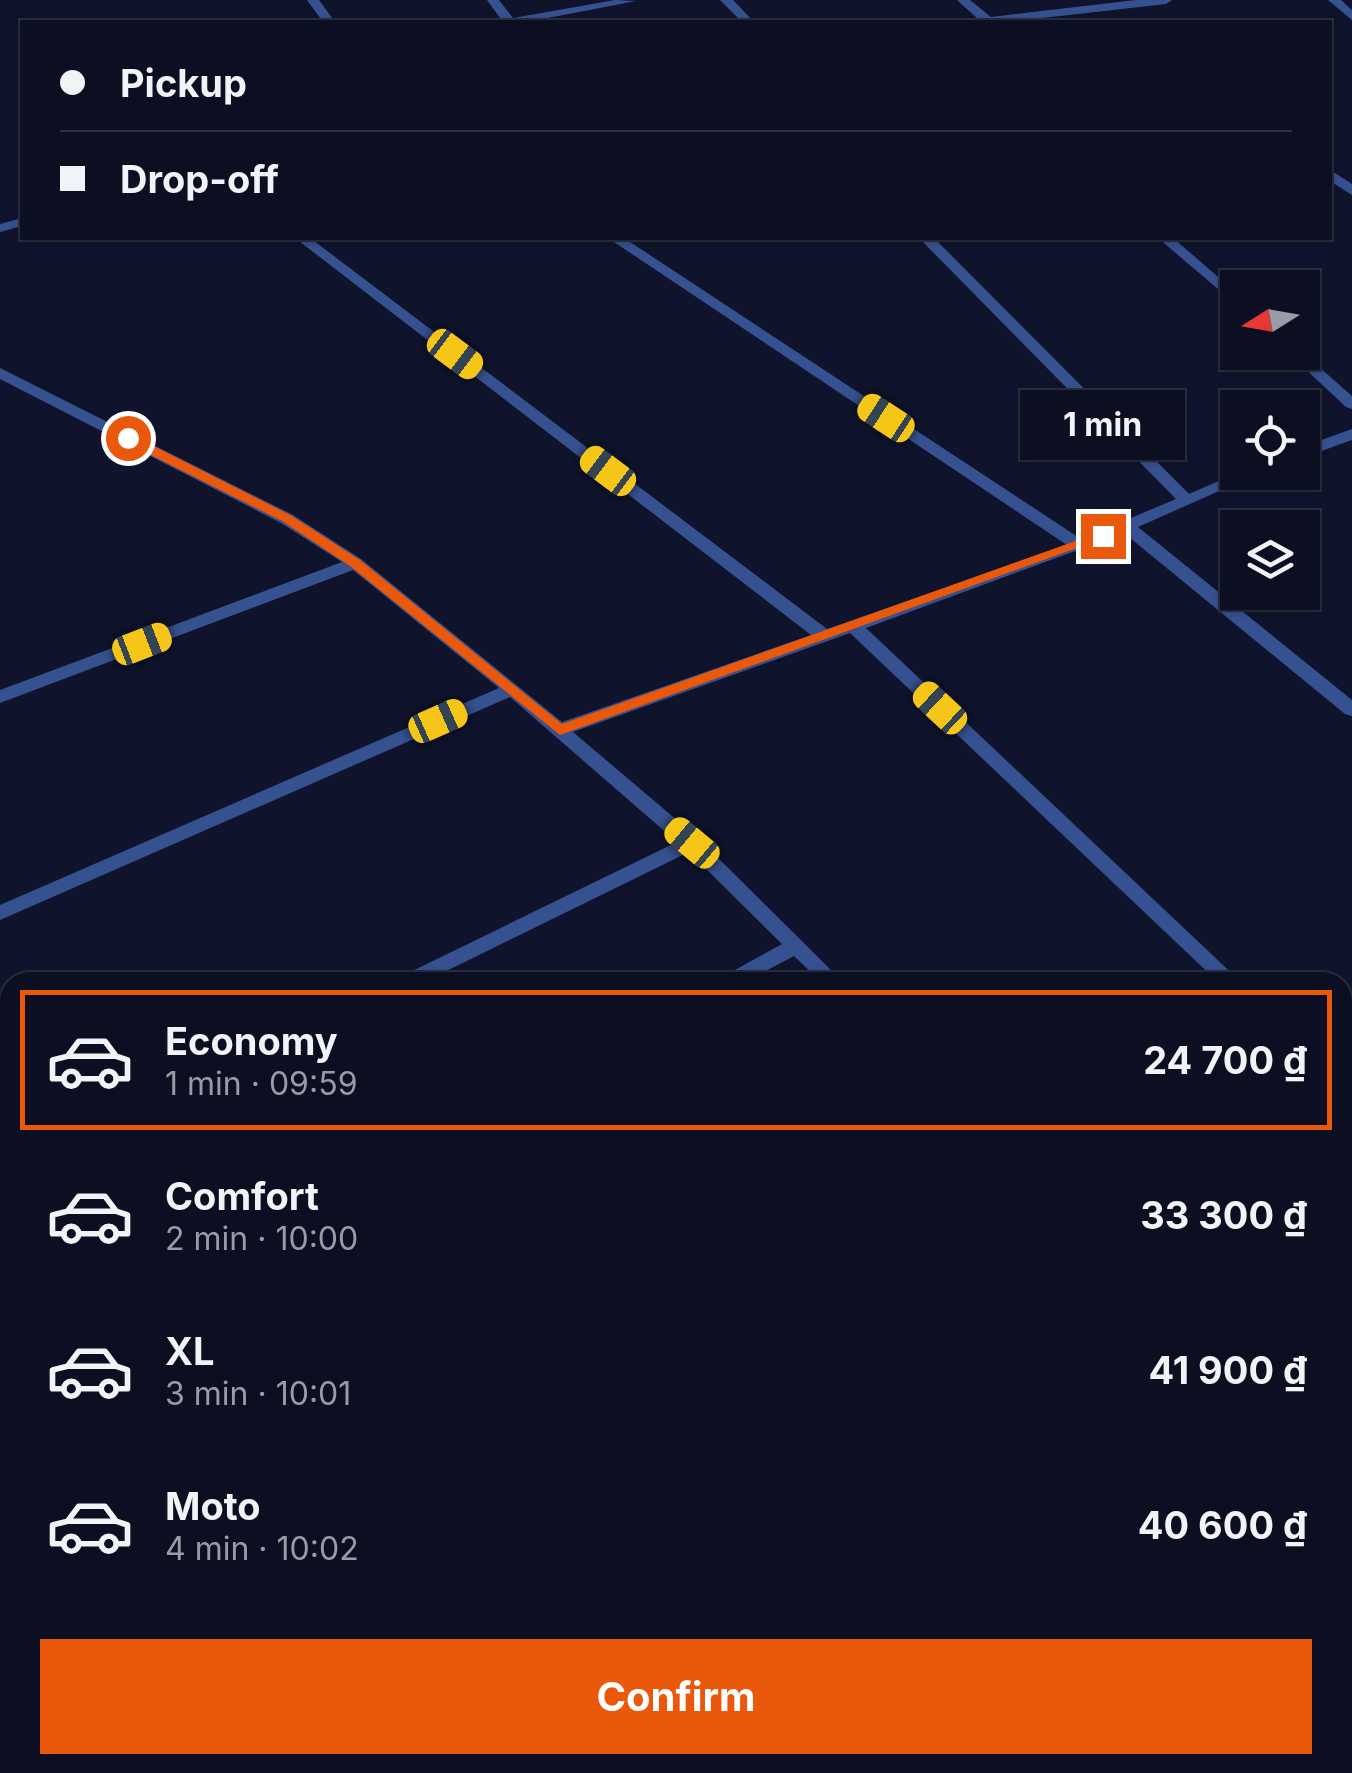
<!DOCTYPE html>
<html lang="en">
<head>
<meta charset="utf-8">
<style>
	body { margin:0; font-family:Inter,sans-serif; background:#191d2e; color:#f1f3f6; height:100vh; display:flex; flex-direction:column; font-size:38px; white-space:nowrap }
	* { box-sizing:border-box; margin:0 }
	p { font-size:32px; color:#9a9ca5 }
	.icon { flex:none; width:55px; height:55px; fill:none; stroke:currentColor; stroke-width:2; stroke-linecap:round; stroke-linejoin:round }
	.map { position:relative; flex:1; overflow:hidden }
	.sheet { position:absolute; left:0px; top:972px; width:1352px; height:802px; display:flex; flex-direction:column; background:#0b0f21; border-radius:30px 30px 0 0; box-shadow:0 2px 8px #0004,0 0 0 2px #2b2f3f }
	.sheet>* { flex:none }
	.banner { position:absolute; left:20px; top:20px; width:1312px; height:220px; border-radius:0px; box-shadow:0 2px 8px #0004,0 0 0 2px #2b2f3f; display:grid; align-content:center; height:220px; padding:0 40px; background:#0b0f21 }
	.needle { width:65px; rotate:259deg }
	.controls { position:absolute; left:1220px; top:270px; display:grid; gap:20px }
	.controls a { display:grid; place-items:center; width:100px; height:100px; border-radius:0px; background:#0b0f21; box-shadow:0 2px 8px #0004,0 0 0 2px #2b2f3f; font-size:50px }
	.end { position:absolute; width:45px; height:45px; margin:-22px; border:12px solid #ea580c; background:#fff; box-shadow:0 0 0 5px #fff }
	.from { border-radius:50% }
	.bubble { position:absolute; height:70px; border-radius:0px; background:#0b0f21; box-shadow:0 2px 8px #0004,0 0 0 2px #2b2f3f; font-size:32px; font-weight:700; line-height:70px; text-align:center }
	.car { position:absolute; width:30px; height:60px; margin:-30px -15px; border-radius:12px; box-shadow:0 0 8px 2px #0007; background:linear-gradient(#f5c518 24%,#345 0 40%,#f5c518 0 76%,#345 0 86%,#f5c518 0) }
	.banner b { display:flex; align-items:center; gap:35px; height:95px; font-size:38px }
	.banner b+b { border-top:2px solid #2b2f3f }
	.banner i { width:25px; height:25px; background:#f1f3f6 }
	ul { padding:18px 0 0; list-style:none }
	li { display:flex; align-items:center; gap:30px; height:140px; margin:0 20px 15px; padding:0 20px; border:5px solid transparent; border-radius:0px }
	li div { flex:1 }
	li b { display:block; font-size:38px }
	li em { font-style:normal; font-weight:700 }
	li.selected { border-color:#ea580c }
	li>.icon { width:90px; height:90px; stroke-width:1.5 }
	.button { display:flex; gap:20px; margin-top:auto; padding:20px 40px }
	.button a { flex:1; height:115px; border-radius:0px; background:#ea580c; color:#fff; font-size:40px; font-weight:700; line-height:115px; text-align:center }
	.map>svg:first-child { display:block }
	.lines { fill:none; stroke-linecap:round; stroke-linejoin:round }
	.minor { fill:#36518f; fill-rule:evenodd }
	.route { fill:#ea580c }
</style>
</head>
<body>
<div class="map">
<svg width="1352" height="1773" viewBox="0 0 1352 1773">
	<rect width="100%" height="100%" fill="#0f142c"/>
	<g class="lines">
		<path class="minor" d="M307 0H319L335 22H323Z
			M487 0H499L513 18 615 0 636 1 527 22H503Z
			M720 0H733L754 22H742Z
			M957 0H970L991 17 1136 0H1172L1166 4 1008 22H976L978 19Z
			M1328 0H1341L1352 10V20Z
			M1330 170 1352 184V195L1330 181Z
			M22 218V226L0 232V224Z
			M295 238H310L827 629 1067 545 608 238H624L1081 539 1176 499 919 238H934L1189 494 1239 472H1262L1138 527 1352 700V716L1345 714 1124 533 866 628 1241 982H1218L850 633 573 732 698 838 843 982H821L794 956 745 982H719L722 977 782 944 689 852 424 982H397L400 977 677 842 510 697 0 920V905L499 688 353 570 0 703V690L342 562 281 523 0 379V368L293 515 361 559 562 722 811 635Z
			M1158 238H1173L1238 294V306Z
			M1287 352H1302L1352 396V409L1346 407Z
			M1352 429V440L1302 458V447Z
			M1342 1079 1352 1083V1104L1342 1100Z
			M10 1168V1187L0 1191V1172Z
			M10 1354V1376L0 1379V1357Z
			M1342 1448 1352 1452V1479L1342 1475Z
			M372 1765H402L405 1773H375Z
			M760 1765H791L794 1773H763Z"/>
	</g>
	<path class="route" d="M123 435H132L292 516 360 560 562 724 1098 533 1110 536 560 735 350 566 282 521 123 441Z"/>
</svg>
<div class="controls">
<a><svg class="needle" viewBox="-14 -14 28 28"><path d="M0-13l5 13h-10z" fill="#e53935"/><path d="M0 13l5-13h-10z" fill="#9a9ca5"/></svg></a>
<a><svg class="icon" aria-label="locate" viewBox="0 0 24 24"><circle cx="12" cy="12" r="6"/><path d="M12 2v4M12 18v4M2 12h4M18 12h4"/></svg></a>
<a><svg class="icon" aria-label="layers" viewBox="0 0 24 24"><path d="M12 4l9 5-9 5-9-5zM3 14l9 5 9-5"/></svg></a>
</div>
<i class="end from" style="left:128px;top:438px"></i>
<i class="end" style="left:1103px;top:536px"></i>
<div class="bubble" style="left:1020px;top:390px;width:165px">1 min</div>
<i class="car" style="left:455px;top:354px;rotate:127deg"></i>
<i class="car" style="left:886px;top:418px;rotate:303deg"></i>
<i class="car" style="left:608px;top:471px;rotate:307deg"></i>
<i class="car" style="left:142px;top:644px;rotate:69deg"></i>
<i class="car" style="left:940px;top:708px;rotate:313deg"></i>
<i class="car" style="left:438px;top:721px;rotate:66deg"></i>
<i class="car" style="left:692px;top:843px;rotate:310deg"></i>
<div class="banner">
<b><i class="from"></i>Pickup</b>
<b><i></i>Drop-off</b>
</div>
<section class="sheet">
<ul>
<li class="selected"><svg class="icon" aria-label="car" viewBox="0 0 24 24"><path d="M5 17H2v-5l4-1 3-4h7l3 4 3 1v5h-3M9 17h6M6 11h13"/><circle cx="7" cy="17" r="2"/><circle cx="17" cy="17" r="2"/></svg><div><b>Economy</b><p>1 min · 09:59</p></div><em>24 700 ₫</em></li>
<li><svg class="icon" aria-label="car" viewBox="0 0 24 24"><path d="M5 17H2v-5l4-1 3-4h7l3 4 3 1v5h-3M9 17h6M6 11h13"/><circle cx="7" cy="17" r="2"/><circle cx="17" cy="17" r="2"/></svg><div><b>Comfort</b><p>2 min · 10:00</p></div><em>33 300 ₫</em></li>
<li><svg class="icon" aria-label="car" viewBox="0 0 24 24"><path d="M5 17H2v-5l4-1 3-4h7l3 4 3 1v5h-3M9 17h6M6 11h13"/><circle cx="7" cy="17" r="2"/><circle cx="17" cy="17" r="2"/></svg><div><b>XL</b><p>3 min · 10:01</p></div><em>41 900 ₫</em></li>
<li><svg class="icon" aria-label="car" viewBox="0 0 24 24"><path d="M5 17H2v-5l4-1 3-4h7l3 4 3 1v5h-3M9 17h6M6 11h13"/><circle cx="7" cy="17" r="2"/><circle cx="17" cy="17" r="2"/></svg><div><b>Moto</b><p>4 min · 10:02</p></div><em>40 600 ₫</em></li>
</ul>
<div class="button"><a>Confirm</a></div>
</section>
</div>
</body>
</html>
